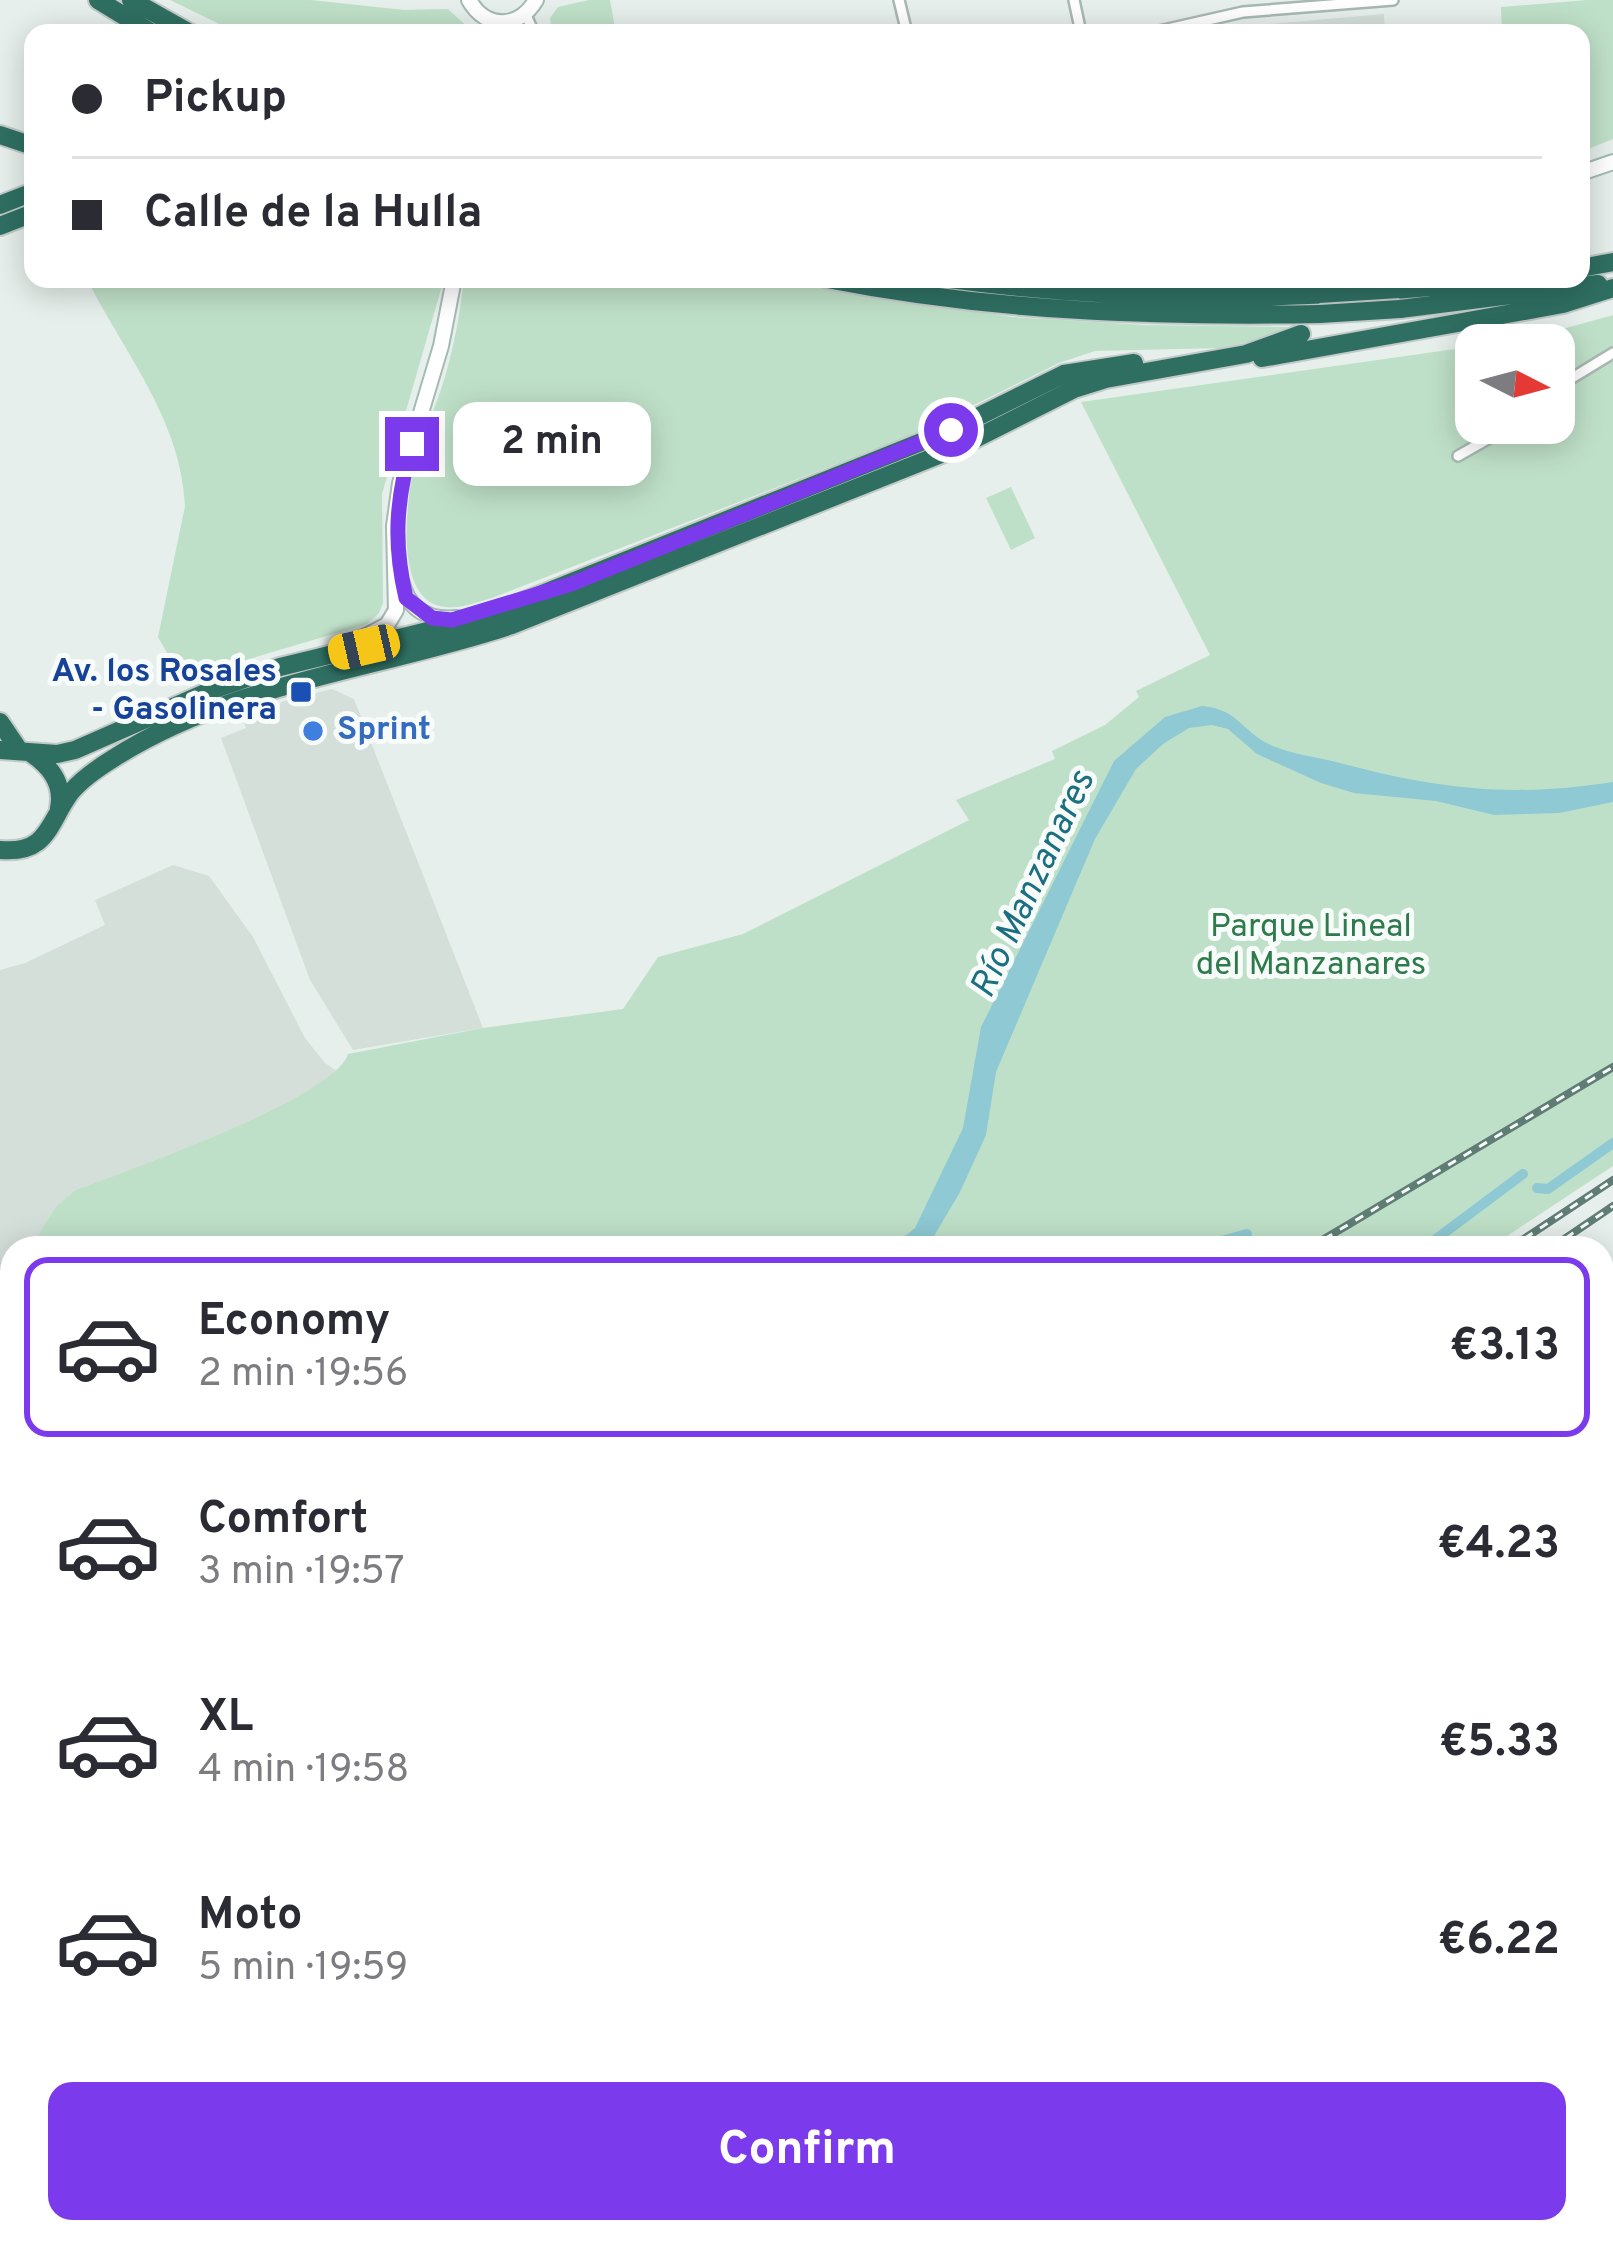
<!DOCTYPE html>
<html lang="en">
<head>
<meta charset="utf-8">
<style>
	body { margin:0; font-family:Overpass,sans-serif; background:#f2f2f3; color:#2b2b33; height:100vh; display:flex; flex-direction:column; font-size:45px; white-space:nowrap }
	* { box-sizing:border-box; margin:0 }
	p { font-size:39px; color:#7c7c81 }
	.icon { flex:none; width:66px; height:66px; fill:none; stroke:currentColor; stroke-width:2; stroke-linecap:round; stroke-linejoin:round }
	.map { position:relative; flex:1; overflow:hidden }
	.drawer { position:absolute; left:0px; top:1236px; width:1614px; height:1008px; display:flex; flex-direction:column; background:#fff; border-radius:36px 36px 0 0; box-shadow:0 6px 30px #0003 }
	.drawer>* { flex:none }
	.hud { position:absolute; left:24px; top:24px; width:1566px; height:264px; border-radius:24px; box-shadow:0 6px 30px #0003; display:grid; align-content:center; height:264px; padding:0 48px; background:#fff }
	.needle { width:78px; rotate:96deg }
	.buttons { position:absolute; left:1455px; top:324px; display:grid; gap:24px }
	.buttons a { display:grid; place-items:center; width:120px; height:120px; border-radius:24px; background:#fff; box-shadow:0 6px 30px #0003; font-size:60px }
	.end { position:absolute; width:54px; height:54px; margin:-27px; border:15px solid #7c3aed; background:#fff; box-shadow:0 0 0 6px #fff }
	.from { border-radius:50% }
	.bubble { position:absolute; height:84px; border-radius:24px; background:#fff; box-shadow:0 6px 30px #0003; font-size:39px; font-weight:700; line-height:84px; text-align:center }
	.car { position:absolute; width:36px; height:72px; margin:-36px -18px; border-radius:15px; box-shadow:0 0 9px 3px #0007; background:linear-gradient(#f5c518 24%,#345 0 40%,#f5c518 0 76%,#345 0 86%,#f5c518 0) }
	.hud b { display:flex; align-items:center; gap:42px; height:114px; font-size:45px }
	.hud b+b { border-top:3px solid #e1e1e2 }
	.hud i { width:30px; height:30px; background:#2b2b33 }
	ul { padding:21px 0 0; list-style:none }
	li { display:flex; align-items:center; gap:36px; height:180px; margin:0 24px 18px; padding:0 24px; border:6px solid transparent; border-radius:24px }
	li div { flex:1 }
	li b { display:block; font-size:45px }
	li em { font-style:normal; font-weight:700 }
	li.current { border-color:#7c3aed }
	li>.icon { width:108px; height:108px; stroke-width:1.5 }
	.cta { display:flex; gap:24px; margin-top:auto; padding:24px 48px }
	.cta a { flex:1; height:138px; border-radius:24px; background:#7c3aed; color:#fff; font-size:48px; font-weight:700; line-height:138px; text-align:center }
	.map>svg:first-child { display:block }
	.built { fill:#d4dfda }
	.green { fill:#bfe0c8 }
	.water { fill:#8ec9d4 }
	.lines { fill:none; stroke-linecap:round; stroke-linejoin:round }
	.stream { stroke:#8ec9d4; stroke-width:3 }
	.canal { stroke:#8ec9d4; stroke-width:10 }
	.street-casing { stroke:#a8b8b2; stroke-width:14 }
	.secondary-casing { stroke:#a4bbb3; stroke-width:18 }
	.highway-casing { stroke:#c2cac8; stroke-width:22 }
	.street { stroke:#fff; stroke-width:9 }
	.secondary { stroke:#fff; stroke-width:14 }
	.highway { stroke:#2f6f62; stroke-width:18 }
	.rail-casing { stroke:#5f7d75; stroke-width:8 }
	.rail { stroke:#f7fbf9; stroke-width:3; stroke-dasharray:9; stroke-linecap:butt }
	.highway-bridge-casing { stroke:#c2cac8; stroke-width:22; stroke-linecap:butt }
	.highway-bridge { stroke:#2f6f62; stroke-width:18 }
	.route { stroke:#7c3aed; stroke-width:15 }
	.transit-dot { fill:#1a4fb4; stroke:#f7fbf9; stroke-width:4.5 }
	.shop-dot { fill:#3f7fe0; stroke:#f7fbf9; stroke-width:4.5 }
	.labels { text-anchor:middle; dominant-baseline:central; stroke-width:10; stroke-linejoin:round; paint-order:stroke }
	.transit-label { font-size:33px; font-weight:bold; fill:#164399; stroke:#f7fbf9; text-anchor:end }
	.shop-label { font-size:33px; font-weight:bold; fill:#366cbe; stroke:#f7fbf9; text-anchor:start }
	.park-label { font-size:33px; fill:#2d7a4b; stroke:#f7fbf9 }
	.water-label { font-size:36px; font-style:italic; fill:#1c6f80; stroke:#f7fbf9 }
</style>
</head>
<body>
<div class="map">
<svg width="1613" height="2244" viewBox="0 0 1613 2244">
	<rect width="100%" height="100%" fill="#e6efeb"/>
	<path class="built" d="M1384 14 1385 33H1215L1248 26Z
		M332 689 354 699 483 1028 353 1050 310 980 221 738 246 728 242 717 277 716 281 702Z
		M173 865 209 876 253 937 305 1038 325 1063 340 1073 35 1248H12V1262L0 1267V970L25 963 105 925 95 900Z"/>
	<path class="green" d="M170 0H311L404 10 448 9 474 33H238Z
		M589 0H610L616 33H552L550 18 558 7Z
		M1587 0H1613V139L1581 152V33H1502L1501 7Z
		M87 279H444L382 494 383 603 379 613 367 624 212 670 193 671 174 665 158 637 185 506C181 419 124 353 87 279Z
		M464 279H765L1012 317 1144 325 1288 327 1261 339 1222 348 1095 351 1059 363 919 432 492 598C477 602 461 609 446 607 392 604 406 496 416 460 423 432 436 407 444 380 454 347 460 313 464 279Z
		M1613 315V1166L1489 1248H30L56 1207 74 1191C124 1172 335 1098 348 1054L483 1028 623 1009 658 957 743 934 969 820 956 800 1055 759 1052 751 1105 725 1139 697 1136 691 1210 655 1081 402 1476 346V423H1554V345H1484L1552 332Z
		M1011 487 1035 538 1011 550 986 498Z
		M12 1257V1481L0 1461V1263Z"/>
	<path class="water" d="M1202 706C1239 709 1242 733 1273 746 1292 754 1316 757 1336 762 1437 789 1510 798 1613 782V802L1559 813 1494 815 1436 801 1354 793 1321 783 1257 754 1228 729 1212 725 1189 728 1163 744 1136 769 1095 839 996 1072 986 1135 960 1192 927 1248H890L915 1228 963 1128 981 1027 1114 761 1165 717Z"/>
	<g class="lines">
		<path class="stream" d="M1602 1840 1613 1850
			M89 2232 95 2244"/>
		<path class="canal" d="M1537 1188 1548 1189 1613 1143
			M1196 1248 1247 1234
			M1424 1248 1523 1174
			M0 1938 12 1924"/>
		<g class="street-casing">
			<path id="street" d="M899 0 907 33
				M1074 0 1081 33
				M526 15 534 33
				M1150 33 1243 12 1393 0
				M1554 389 1613 353
				M1458 456 1516 423"/>
		</g>
		<g class="secondary-casing">
			<path id="secondary" d="M469 0C486 30 519 29 536 0
				M1581 173 1613 162
				M402 583C409 611 430 621 457 618
				M358 640 387 625 396 610 394 526 400 483 441 346 454 279"/>
		</g>
		<g class="highway-casing">
			<path id="highway" d="M98 0 152 33
				M131 0 190 33
				M0 135 33 146
				M0 205 33 192
				M0 226 33 213
				M1581 268 1613 262
				M827 279C990 311 1154 317 1320 314
				M950 279C1134 304 1319 302 1503 279
				M1400 309 1598 284
				M1262 358 1563 304 1613 288
				M0 722 19 750
				M0 750 57 754 75 750 212 690 280 667 485 617 951 430 1064 374 1134 363
				M32 754C51 767 64 784 59 808
				M0 850C49 854 48 823 71 792 81 780 101 766 114 758 233 682 380 669 512 625L959 447 1074 389 1106 379 1246 354 1301 334
				M0 1497 12 1515
				M0 1546 12 1565
				M515 2232 525 2244
				M552 2232 562 2244"/>
		</g>
		<use href="#street" class="street"/>
		<use href="#secondary" class="secondary"/>
		<use href="#highway" class="highway"/>
		<g class="rail-casing">
			<path id="rail" d="M1309 1248 1613 1067
				M1510 1248 1613 1180
				M1551 1248 1613 1206
				M0 2045 12 2038
				M0 2096 12 2089
				M206 2244 218 2232"/>
		</g>
		<use href="#rail" class="rail"/>
		<g class="highway-bridge-casing">
			<path id="highway-bridge" d="M1320 314 1400 309"/>
		</g>
		<use href="#highway-bridge" class="highway-bridge"/>
	</g>
	<g class="lines">
		<path class="route" d="M412 444C396 499 393 543 406 598L432 618 452 620 571 584 951 430"/>
	</g>
	<rect class="transit-dot" x="289" y="680" width="24" height="24" rx="6"/>
	<circle class="shop-dot" cx="313" cy="731" r="12"/>
	<g class="labels">
		<g class="transit-label">
			<text x="277" y="673">Av. los Rosales<tspan x="277" dy="38">- Gasolinera</tspan></text>
		</g>
		<g class="shop-label">
			<text x="337" y="731">Sprint</text>
		</g>
		<g class="park-label">
			<text x="1311" y="928">Parque Lineal<tspan x="1311" dy="38">del Manzanares</tspan></text>
		</g>
		<g class="water-label">
			<text transform="translate(1034 885) rotate(-65)">Río Manzanares</text>
		</g>
	</g>
</svg>
<div class="buttons">
<a><svg class="needle" viewBox="-14 -14 28 28"><path d="M0-13l5 13h-10z" fill="#e53935"/><path d="M0 13l5-13h-10z" fill="#7c7c81"/></svg></a>
</div>
<i class="end from" style="left:951px;top:430px"></i>
<i class="end" style="left:412px;top:444px"></i>
<div class="bubble" style="left:453px;top:402px;width:198px">2 min</div>
<i class="car" style="left:364px;top:647px;rotate:257deg"></i>
<div class="hud">
<b><i class="from"></i>Pickup</b>
<b><i></i>Calle de la Hulla</b>
</div>
<section class="drawer">
<ul>
<li class="current"><svg class="icon" aria-label="car" viewBox="0 0 24 24"><path d="M5 17H2v-5l4-1 3-4h7l3 4 3 1v5h-3M9 17h6M6 11h13"/><circle cx="7" cy="17" r="2"/><circle cx="17" cy="17" r="2"/></svg><div><b>Economy</b><p>2 min · 19:56</p></div><em>€3.13</em></li>
<li><svg class="icon" aria-label="car" viewBox="0 0 24 24"><path d="M5 17H2v-5l4-1 3-4h7l3 4 3 1v5h-3M9 17h6M6 11h13"/><circle cx="7" cy="17" r="2"/><circle cx="17" cy="17" r="2"/></svg><div><b>Comfort</b><p>3 min · 19:57</p></div><em>€4.23</em></li>
<li><svg class="icon" aria-label="car" viewBox="0 0 24 24"><path d="M5 17H2v-5l4-1 3-4h7l3 4 3 1v5h-3M9 17h6M6 11h13"/><circle cx="7" cy="17" r="2"/><circle cx="17" cy="17" r="2"/></svg><div><b>XL</b><p>4 min · 19:58</p></div><em>€5.33</em></li>
<li><svg class="icon" aria-label="car" viewBox="0 0 24 24"><path d="M5 17H2v-5l4-1 3-4h7l3 4 3 1v5h-3M9 17h6M6 11h13"/><circle cx="7" cy="17" r="2"/><circle cx="17" cy="17" r="2"/></svg><div><b>Moto</b><p>5 min · 19:59</p></div><em>€6.22</em></li>
</ul>
<div class="cta"><a>Confirm</a></div>
</section>
</div>
</body>
</html>
